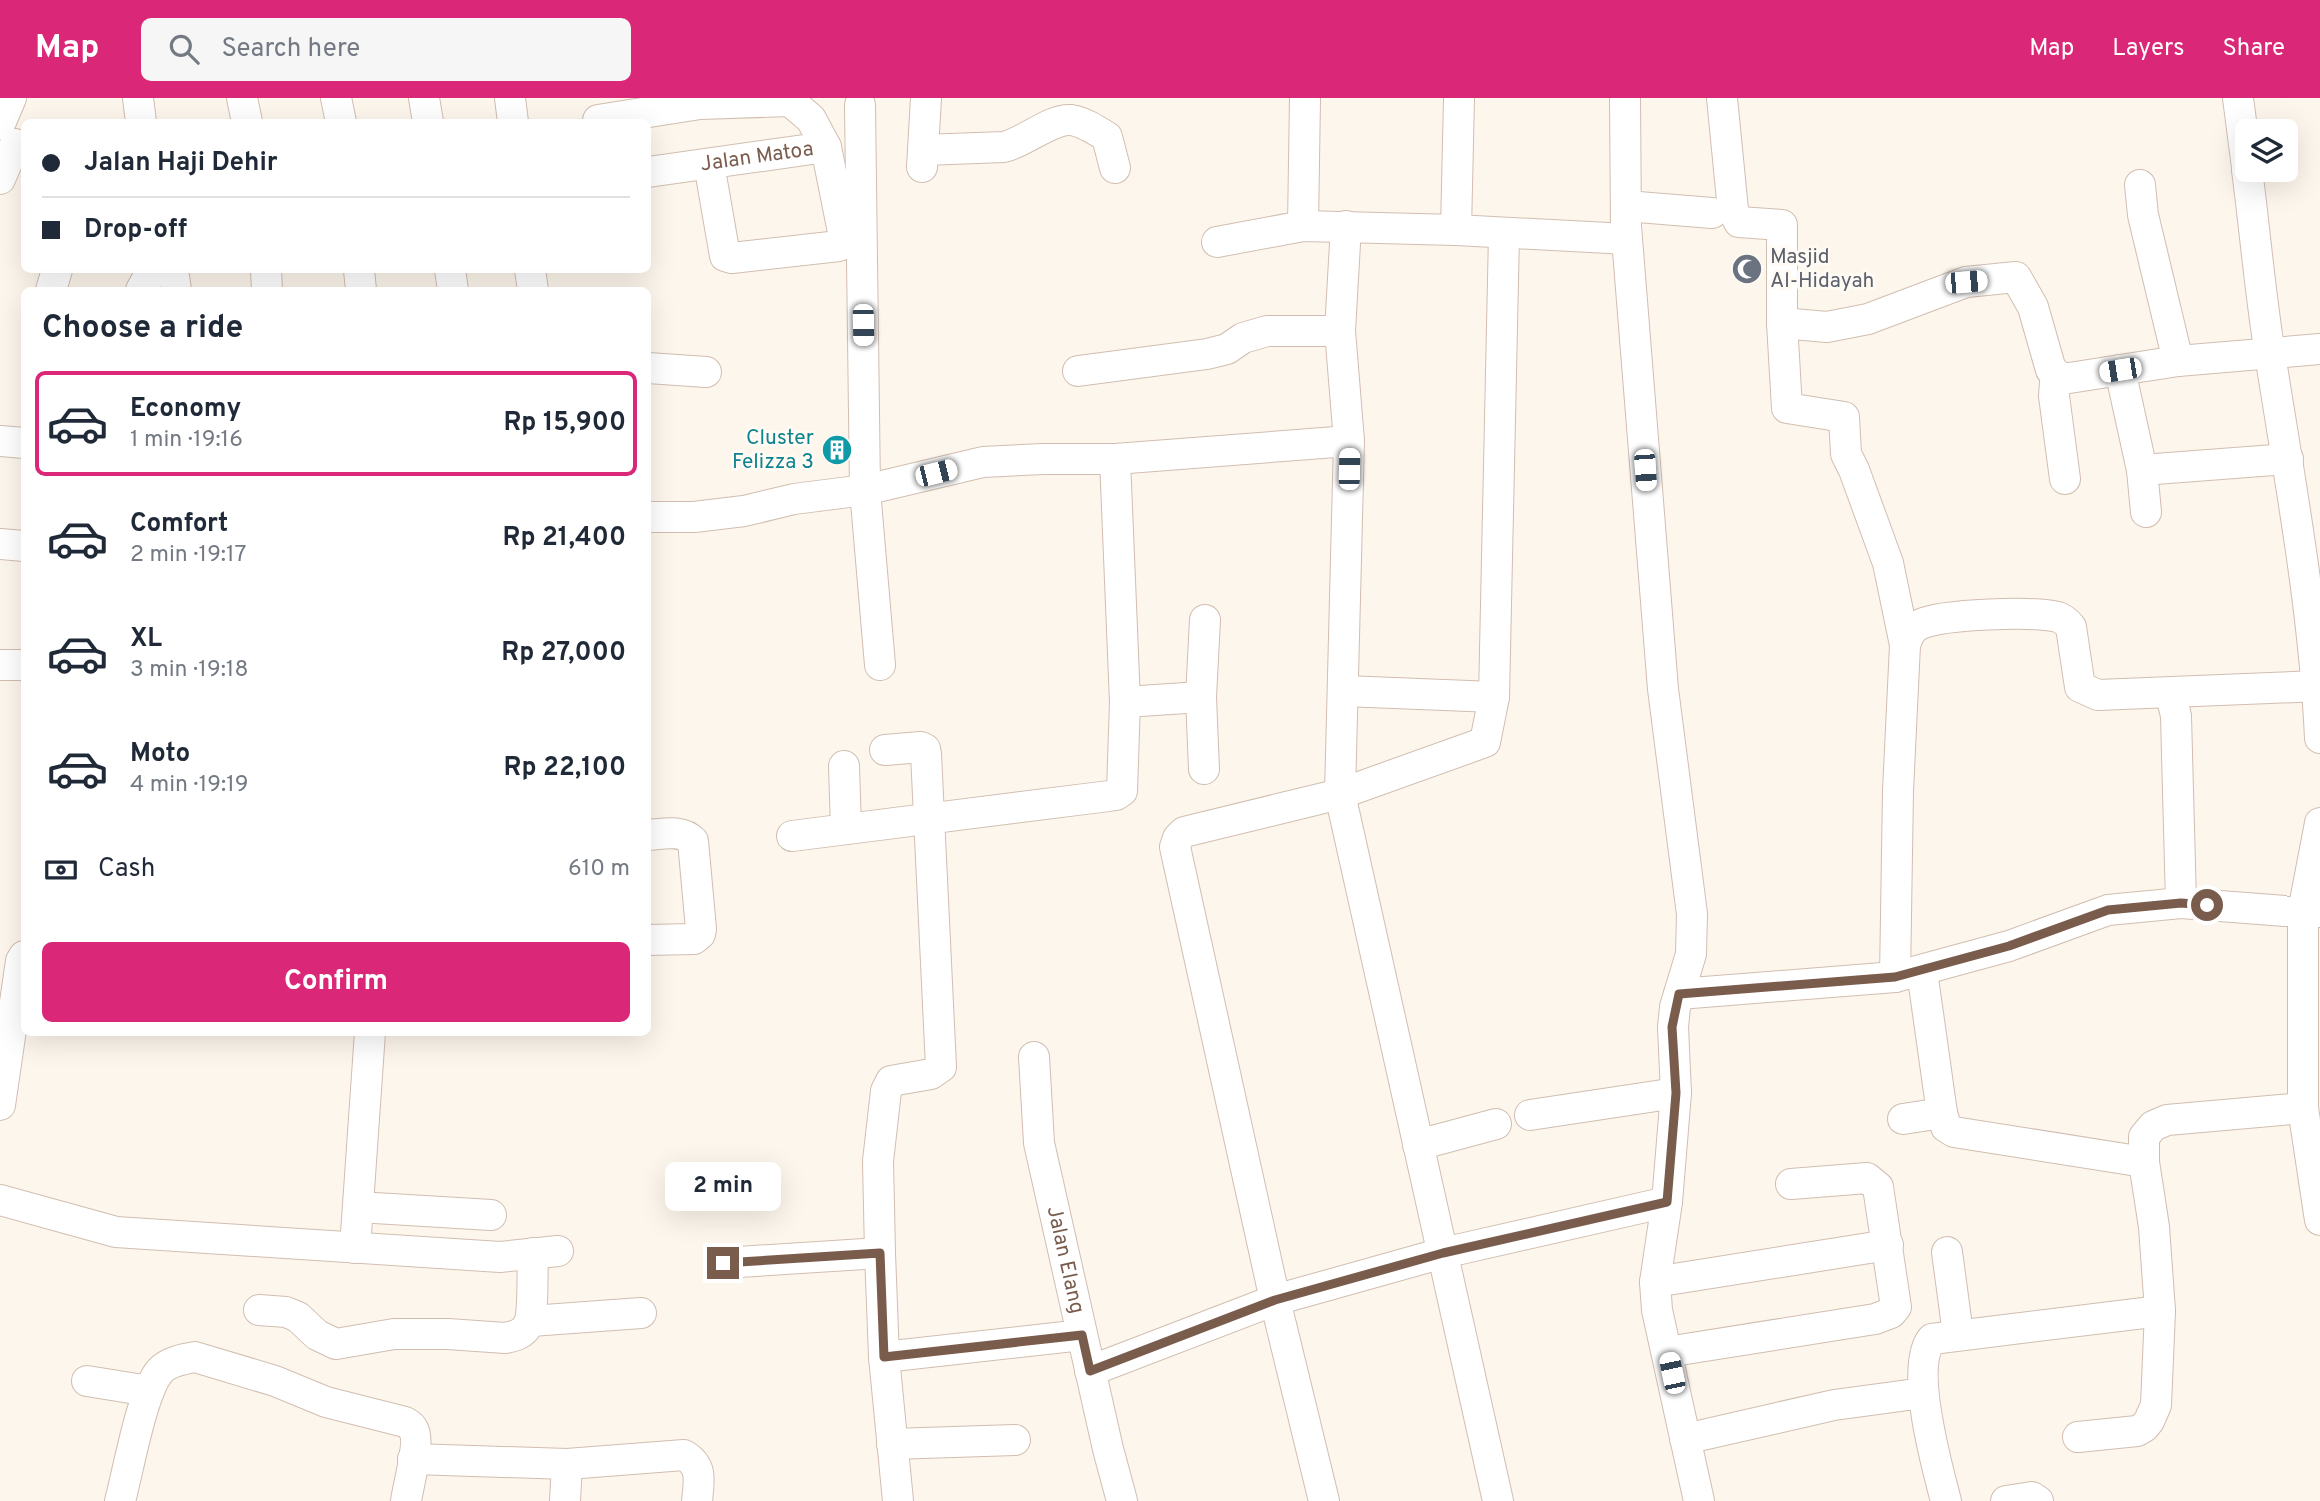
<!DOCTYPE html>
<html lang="en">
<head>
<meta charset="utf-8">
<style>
	body { margin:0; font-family:Overpass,sans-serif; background:#f6f6f7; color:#1f2937; height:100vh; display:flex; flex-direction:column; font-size:26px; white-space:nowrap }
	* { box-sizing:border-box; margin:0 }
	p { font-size:23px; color:#747a83 }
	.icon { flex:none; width:38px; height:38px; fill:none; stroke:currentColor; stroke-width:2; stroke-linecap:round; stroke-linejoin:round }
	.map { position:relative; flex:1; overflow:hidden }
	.details { position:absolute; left:21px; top:189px; width:630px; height:749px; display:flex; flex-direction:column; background:#fff; border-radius:10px; box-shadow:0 7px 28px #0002 }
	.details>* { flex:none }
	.top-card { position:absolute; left:21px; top:21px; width:630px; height:154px; border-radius:10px; box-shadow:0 7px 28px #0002; display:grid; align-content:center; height:154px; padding:0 21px; background:#fff }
	.tools { position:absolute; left:2235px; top:21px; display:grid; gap:14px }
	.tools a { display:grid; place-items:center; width:63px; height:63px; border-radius:10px; background:#fff; box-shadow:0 7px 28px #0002; font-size:35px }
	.end { position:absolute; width:32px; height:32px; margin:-16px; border:9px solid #7a5c4d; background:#fff; box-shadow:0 0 0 4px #fff }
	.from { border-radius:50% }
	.bubble { position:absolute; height:49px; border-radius:10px; background:#fff; box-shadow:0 7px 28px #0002; font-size:23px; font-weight:700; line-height:49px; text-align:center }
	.car { position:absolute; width:21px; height:42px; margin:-21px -10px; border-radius:9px; box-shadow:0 0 5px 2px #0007; background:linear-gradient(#fff 24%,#345 0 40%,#fff 0 76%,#345 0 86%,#fff 0) }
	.top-card b { display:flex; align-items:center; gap:24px; height:66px; font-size:26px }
	.top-card b+b { border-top:2px solid #e0e1e3 }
	.top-card i { width:18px; height:18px; background:#1f2937 }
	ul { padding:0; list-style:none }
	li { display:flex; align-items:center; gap:21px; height:105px; margin:0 14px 10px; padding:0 7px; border:4px solid transparent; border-radius:10px }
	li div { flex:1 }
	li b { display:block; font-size:26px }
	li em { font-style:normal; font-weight:700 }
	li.current { border-color:#db2777 }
	li>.icon { width:63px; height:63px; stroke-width:1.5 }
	h2 { padding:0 21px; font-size:32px; line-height:84px }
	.pay { display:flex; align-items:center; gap:18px; height:77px; padding:0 21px; font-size:26px }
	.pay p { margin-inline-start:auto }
	.button { display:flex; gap:14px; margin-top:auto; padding:14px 21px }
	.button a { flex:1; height:80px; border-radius:10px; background:#db2777; color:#fff; font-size:28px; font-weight:700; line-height:80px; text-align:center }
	header { display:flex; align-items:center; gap:42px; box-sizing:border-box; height:98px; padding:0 35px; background:#db2777; color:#fff }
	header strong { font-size:33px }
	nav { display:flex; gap:38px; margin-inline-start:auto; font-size:24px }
	.search { width:490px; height:63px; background:#f6f6f7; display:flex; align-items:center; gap:18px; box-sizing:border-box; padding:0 24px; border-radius:10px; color:#747a83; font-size:26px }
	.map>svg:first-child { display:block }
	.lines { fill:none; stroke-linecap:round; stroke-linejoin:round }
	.minor-casing { stroke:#d1beb0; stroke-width:32 }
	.minor { stroke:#fff; stroke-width:30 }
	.route { stroke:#7a5c4d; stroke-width:9 }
	.labels { text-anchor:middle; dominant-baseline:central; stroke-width:6; stroke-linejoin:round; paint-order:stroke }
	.street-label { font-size:21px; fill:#7a5c4d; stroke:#fffaf3 }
	.worship-label { font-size:21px; fill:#5b616d; stroke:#fffaf3; text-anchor:start }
	.culture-label { font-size:21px; fill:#0d838f; stroke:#fffaf3; text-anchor:end }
</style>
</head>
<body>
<header>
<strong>Map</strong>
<div class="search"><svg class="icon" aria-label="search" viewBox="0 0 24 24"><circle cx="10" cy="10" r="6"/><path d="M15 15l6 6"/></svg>Search here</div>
<nav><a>Map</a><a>Layers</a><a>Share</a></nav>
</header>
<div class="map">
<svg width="2320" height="1403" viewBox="0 0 2320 1403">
	<rect width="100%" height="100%" fill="#fdf6ec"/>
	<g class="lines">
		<g class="minor-casing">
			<g id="minor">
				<path d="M138 0 141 24"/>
				<path d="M242 0 247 24"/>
				<path d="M336 0 341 24"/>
				<path d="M424 0 428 24"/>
				<path d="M510 0 513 24"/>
				<path d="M1625 0 1626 128 1663 591 1692 816 1691 856 1675 909 1673 929 1676 995 1667 1104 1655 1184 1657 1212 1699 1403"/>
				<path d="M1722 0 1733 112 1739 124 1782 127V225L1787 310 1844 319 1846 356 1854 372 1888 465 1905 547"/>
				<path d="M2238 0 2247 69"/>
				<path d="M860 7 865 392 880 567"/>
				<path d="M598 22 700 6 790 3 811 21 826 49 844 139 842 145 839 148 732 160 725 158 709 66"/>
				<path d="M0 26 11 0"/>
				<path d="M924 52 1004 49C1025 44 1052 20 1071 22 1084 24 1096 32 1107 39L1115 70"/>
				<path d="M922 69 926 0"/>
				<path d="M2247 72C2255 133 2260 195 2270 256 2290 384 2314 511 2320 640"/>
				<path id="s1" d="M648 74 826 49"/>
				<path d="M0 81 15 46"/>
				<path d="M2140 87 2143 117 2178 263"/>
				<path d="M1626 108 1712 115"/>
				<path d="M1303 128 1305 0"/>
				<path d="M1346 128 1340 233 1349 343 1340 696 1498 1403"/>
				<path d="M1456 132 1459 0"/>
				<path d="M1217 144 1303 128 1456 132 1627 141"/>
				<path d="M173 172 176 192"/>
				<path d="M266 172 267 192"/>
				<path d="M359 172 361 192"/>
				<path d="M450 172 453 192"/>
				<path d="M530 172 533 192"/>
				<path d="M51 192 57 172"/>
				<path d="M141 192 152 172"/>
				<path d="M1782 225 1827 229 1868 221 1966 184 2016 179 2033 209 2051 272 2063 281"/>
				<path d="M648 270 706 274"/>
				<path d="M2120 272 2142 372 2146 414"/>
				<path d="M1078 273 1207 256 1227 251 1243 240 1267 233H1340"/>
				<path d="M0 343 24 345"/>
				<path d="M2142 372 2288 361"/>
				<path d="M2065 381 2054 298 2055 285 2063 281 2178 263 2320 251"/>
				<path d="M648 419H694L744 413 794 401 865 392 983 364 1043 361H1115L1349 343"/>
				<path d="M0 446 24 448"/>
				<path d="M0 567H24"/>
				<path d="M1344 593 1494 599"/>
				<path d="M2171 596 2176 618 2181 805"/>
				<path d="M1125 604 1201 599"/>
				<path d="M885 652 921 649 925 651 926 656 941 969 931 976 891 983 886 993 878 1063 880 1155 884 1259 898 1403"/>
				<path d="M844 668 846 731"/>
				<path d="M1204 671 1201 599 1205 522"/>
				<path d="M2320 725 2303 814V1010L2320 1122"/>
				<path d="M648 737C662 736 682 731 693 743L701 831 700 836 694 841 648 842"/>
				<path d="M792 738 1101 699 1116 697 1122 693 1125 604 1115 361"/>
				<path d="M1922 873 1942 1015 1946 1029 1954 1034 2144 1064"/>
				<path d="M1895 879 1898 693 1905 547C1908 538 1912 529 1921 526 1944 516 2033 513 2058 519 2063 521 2067 524 2071 529L2080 589 2098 597 2320 588"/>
				<path d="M1679 896 1895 879 2009 848 2108 812 2181 805 2285 813 2320 814"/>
				<path id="s2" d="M1034 959 1039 1045 1108 1351 1122 1403"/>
				<path d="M0 1007 21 863 24 858"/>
				<path d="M1530 1017 1676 995"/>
				<path d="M1903 1021 1942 1015"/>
				<path d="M1418 1047 1496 1026"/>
				<path d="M0 1102 116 1134 500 1159 558 1153"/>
				<path d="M358 1109 491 1117"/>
				<path d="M355 1150 370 934"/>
				<path d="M1947 1154 1958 1236"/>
				<path d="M723 1165 880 1155"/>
				<path d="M1655 1184 1888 1147"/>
				<path d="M259 1212 286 1214 298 1219 317 1237 336 1246 394 1236H448L505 1240C515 1238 523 1236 528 1227 534 1217 532 1169 533 1155"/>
				<path d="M531 1223 641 1215"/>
				<path d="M1667 1254 1875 1221 1891 1215 1896 1209 1878 1089 1867 1080 1791 1086"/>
				<path d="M884 1259 1082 1237"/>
				<path d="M1090 1273 1275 1202 1443 1155 1667 1104"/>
				<path d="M87 1283 149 1293"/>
				<path d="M2078 1339 2137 1333 2144 1329 2149 1323 2156 1307 2160 1213 2154 1129 2144 1064V1039L2153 1028 2167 1022 2303 1010"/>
				<path d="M1685 1341 1834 1307 1923 1295"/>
				<path d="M892 1346 1015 1342"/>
				<path d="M413 1361 567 1366 684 1357C703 1368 699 1383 697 1403"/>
				<path d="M120 1403C128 1374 142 1293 160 1273 168 1264 183 1261 195 1259L275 1283 326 1304 405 1324C408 1326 411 1327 413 1331 421 1343 408 1388 406 1403"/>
				<path d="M565 1403 567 1366"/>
				<path d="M1324 1403 1275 1202 1175 749 1178 740 1184 734 1340 696 1485 644 1494 599 1504 136"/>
				<path d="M1946 1403C1937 1369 1909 1268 1932 1241L2160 1213"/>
				<path d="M2006 1403 2032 1399 2038 1403"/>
			</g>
		</g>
		<use href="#minor" class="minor"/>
	</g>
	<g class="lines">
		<path class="route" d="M723 1165 880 1155 884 1259 1082 1237 1090 1273 1275 1202 1443 1155 1667 1104 1676 995 1672 929 1679 896 1895 879 2009 848 2108 812 2181 805 2207 807"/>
	</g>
	<defs>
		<g id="mosque-disc" transform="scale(1.575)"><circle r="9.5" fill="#6b7280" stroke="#fffaf3"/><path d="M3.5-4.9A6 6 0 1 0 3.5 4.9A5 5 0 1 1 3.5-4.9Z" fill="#fff"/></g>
		<g id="building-disc" transform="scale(1.575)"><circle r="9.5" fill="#0f9aa8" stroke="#fffaf3"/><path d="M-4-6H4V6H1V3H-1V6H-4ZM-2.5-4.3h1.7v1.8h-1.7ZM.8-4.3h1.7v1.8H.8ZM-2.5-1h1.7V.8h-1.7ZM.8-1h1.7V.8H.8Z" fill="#fff"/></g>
	</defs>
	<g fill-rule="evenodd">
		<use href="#mosque-disc" x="1747" y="171"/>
		<use href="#building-disc" x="837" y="352"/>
	</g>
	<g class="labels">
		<g class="street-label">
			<text stroke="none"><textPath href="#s1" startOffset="110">Jalan Matoa</textPath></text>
			<text stroke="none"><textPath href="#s2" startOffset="206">Jalan Elang</textPath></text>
		</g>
		<g class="worship-label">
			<text x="1770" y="159">Masjid<tspan x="1770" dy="24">Al-Hidayah</tspan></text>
		</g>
		<g class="culture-label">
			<text x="814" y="340">Cluster<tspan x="814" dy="24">Felizza 3</tspan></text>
		</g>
	</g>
</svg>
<div class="tools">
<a><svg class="icon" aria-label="layers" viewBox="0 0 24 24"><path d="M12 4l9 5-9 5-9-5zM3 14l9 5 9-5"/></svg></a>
</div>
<i class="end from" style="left:2207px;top:807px"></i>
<i class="end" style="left:723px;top:1165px"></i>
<div class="bubble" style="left:665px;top:1064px;width:116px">2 min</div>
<i class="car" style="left:1966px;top:184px;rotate:85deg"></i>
<i class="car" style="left:863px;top:227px;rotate:179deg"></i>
<i class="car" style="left:2120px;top:272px;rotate:261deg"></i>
<i class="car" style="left:1349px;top:371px;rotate:1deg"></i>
<i class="car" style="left:1645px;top:372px;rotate:176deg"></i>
<i class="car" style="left:936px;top:375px;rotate:76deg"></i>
<i class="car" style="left:1672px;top:1275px;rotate:348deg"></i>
<div class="top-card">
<b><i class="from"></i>Jalan Haji Dehir</b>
<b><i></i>Drop-off</b>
</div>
<section class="details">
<h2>Choose a ride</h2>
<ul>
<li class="current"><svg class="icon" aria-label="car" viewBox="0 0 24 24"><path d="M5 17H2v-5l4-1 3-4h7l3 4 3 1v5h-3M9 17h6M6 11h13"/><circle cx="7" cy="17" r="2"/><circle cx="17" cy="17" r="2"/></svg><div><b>Economy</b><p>1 min · 19:16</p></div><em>Rp 15,900</em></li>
<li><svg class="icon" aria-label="car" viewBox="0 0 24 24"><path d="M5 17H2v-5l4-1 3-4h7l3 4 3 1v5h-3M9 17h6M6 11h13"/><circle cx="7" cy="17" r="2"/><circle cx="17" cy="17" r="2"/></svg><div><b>Comfort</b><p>2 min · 19:17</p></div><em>Rp 21,400</em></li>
<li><svg class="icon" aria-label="car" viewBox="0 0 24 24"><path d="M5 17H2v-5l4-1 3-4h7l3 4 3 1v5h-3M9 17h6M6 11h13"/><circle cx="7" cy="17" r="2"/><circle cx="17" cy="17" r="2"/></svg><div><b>XL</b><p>3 min · 19:18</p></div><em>Rp 27,000</em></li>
<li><svg class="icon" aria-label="car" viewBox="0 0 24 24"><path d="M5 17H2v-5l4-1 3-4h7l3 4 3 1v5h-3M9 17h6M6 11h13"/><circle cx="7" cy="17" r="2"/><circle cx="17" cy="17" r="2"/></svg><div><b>Moto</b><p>4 min · 19:19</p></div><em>Rp 22,100</em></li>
</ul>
<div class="pay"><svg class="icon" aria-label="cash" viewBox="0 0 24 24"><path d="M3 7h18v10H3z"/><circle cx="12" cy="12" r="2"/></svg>Cash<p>610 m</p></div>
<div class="button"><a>Confirm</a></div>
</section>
</div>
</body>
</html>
